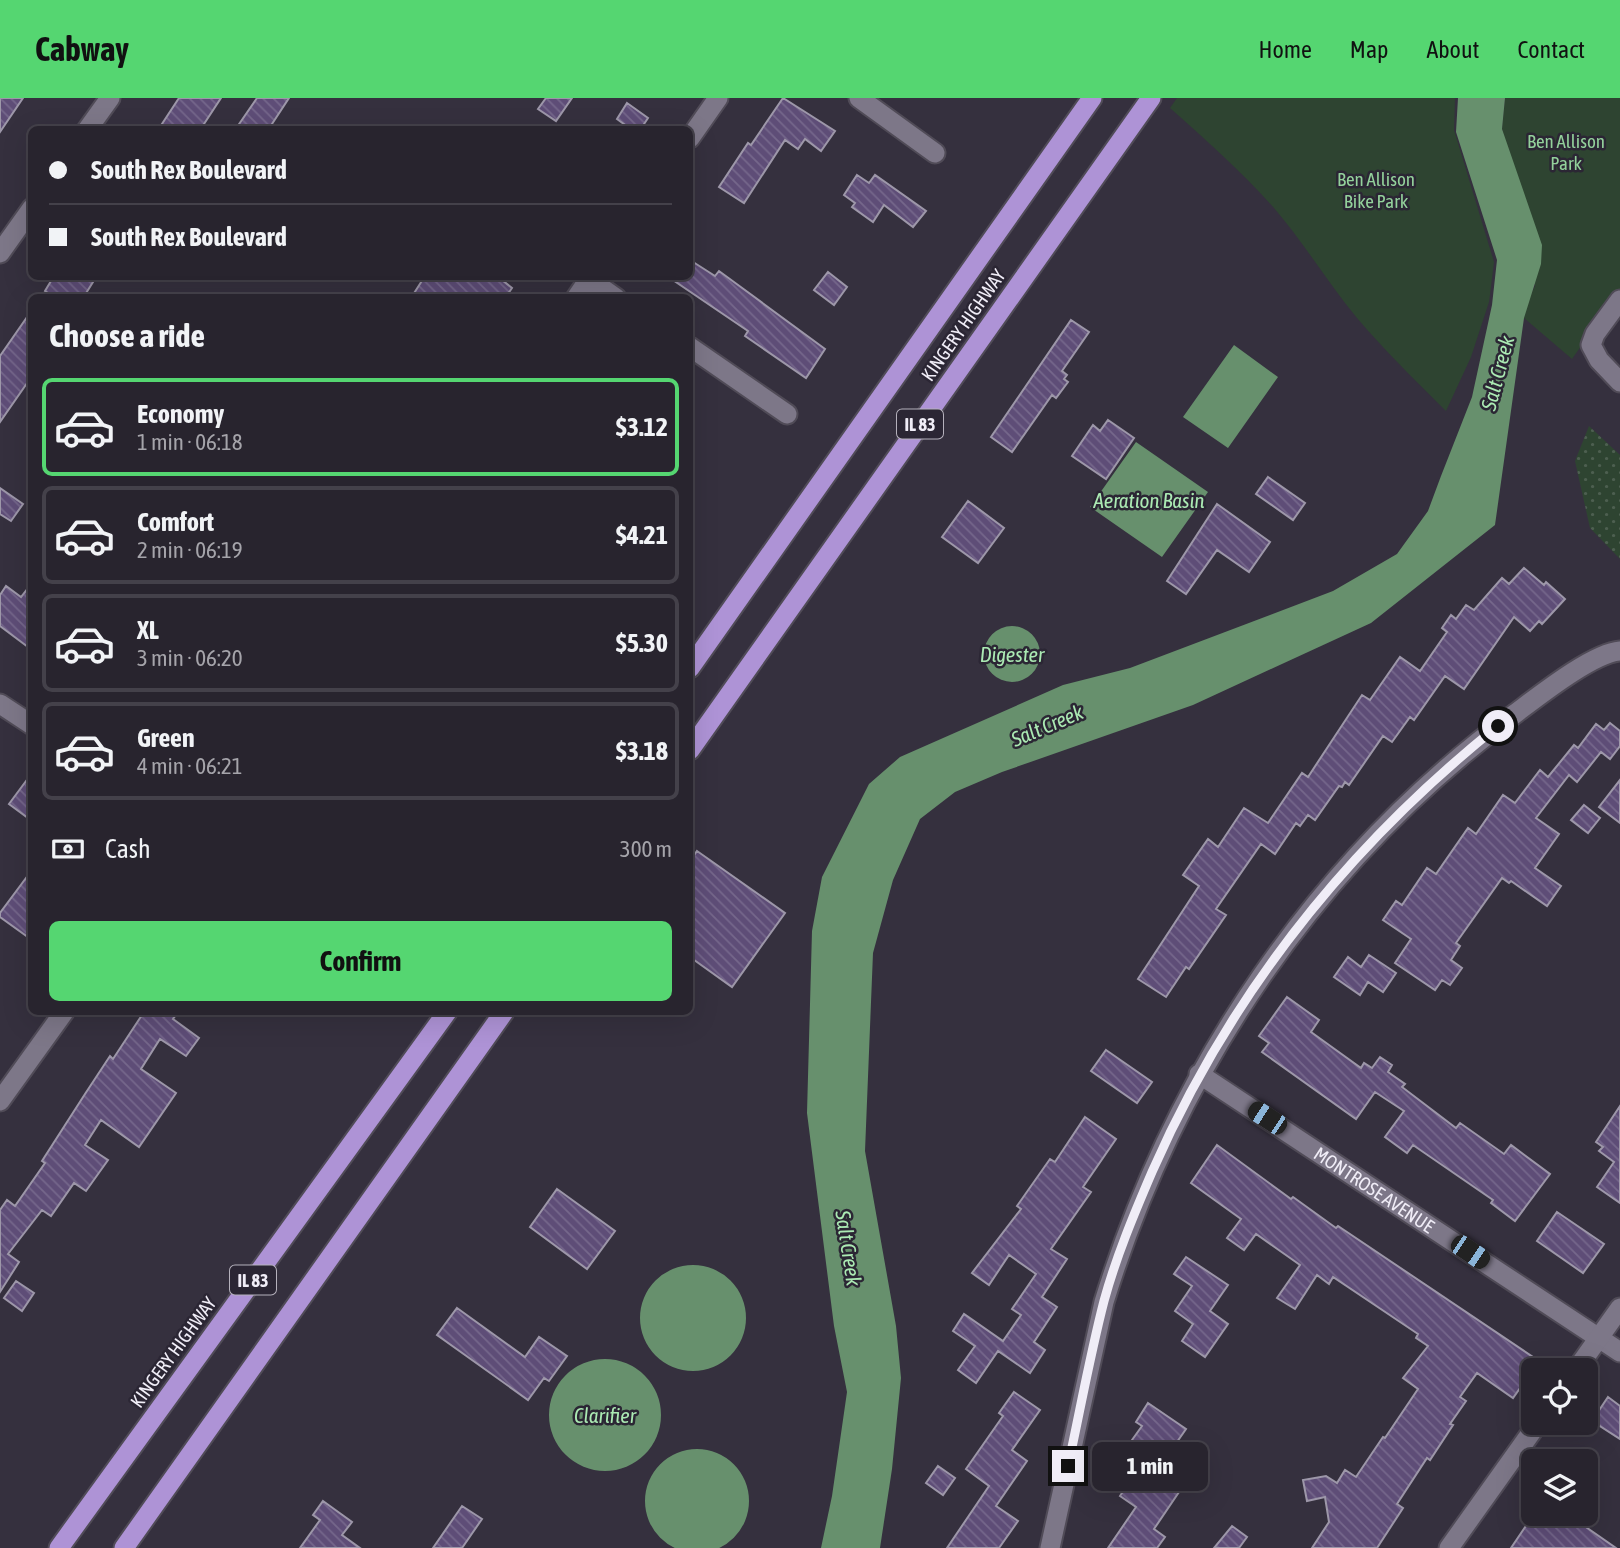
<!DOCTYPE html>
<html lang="en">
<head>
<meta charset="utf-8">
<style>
	body { margin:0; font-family:"Asap Condensed",sans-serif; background:#302c36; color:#f1f3f6; height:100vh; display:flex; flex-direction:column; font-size:26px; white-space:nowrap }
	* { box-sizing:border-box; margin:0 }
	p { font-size:23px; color:#a5a4aa }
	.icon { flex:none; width:38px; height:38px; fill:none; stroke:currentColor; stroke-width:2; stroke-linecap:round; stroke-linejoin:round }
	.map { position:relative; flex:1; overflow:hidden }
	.drawer { position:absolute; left:28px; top:196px; width:665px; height:721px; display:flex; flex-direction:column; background:#28242e; border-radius:10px; box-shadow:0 7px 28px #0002,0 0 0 2px #44414a }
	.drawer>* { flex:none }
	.banner { position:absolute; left:28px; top:28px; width:665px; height:154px; border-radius:10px; box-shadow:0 7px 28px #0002,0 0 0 2px #44414a; display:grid; align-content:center; height:154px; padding:0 21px; background:#28242e }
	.tools { position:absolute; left:1521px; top:1260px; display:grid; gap:14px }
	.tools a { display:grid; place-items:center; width:77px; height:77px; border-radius:10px; background:#28242e; box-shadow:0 7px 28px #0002,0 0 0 2px #44414a; font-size:35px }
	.end { position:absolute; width:32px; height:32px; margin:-16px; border:9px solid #f0edf7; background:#111; box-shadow:0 0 0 4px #111 }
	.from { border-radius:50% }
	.bubble { position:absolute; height:49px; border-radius:10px; background:#28242e; box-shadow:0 7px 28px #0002,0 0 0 2px #44414a; font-size:23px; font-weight:700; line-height:49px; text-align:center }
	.car { position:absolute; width:21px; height:42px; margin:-21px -10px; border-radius:9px; box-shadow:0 0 5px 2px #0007; background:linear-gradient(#222 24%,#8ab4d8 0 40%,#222 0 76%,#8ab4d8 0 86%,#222 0) }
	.banner b { display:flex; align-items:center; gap:24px; height:66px; font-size:26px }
	.banner b+b { border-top:2px solid #44414a }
	.banner i { width:18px; height:18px; background:#f1f3f6 }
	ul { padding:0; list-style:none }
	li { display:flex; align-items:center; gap:21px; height:98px; margin:0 14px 10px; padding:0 7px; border:4px solid #44414a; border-radius:10px }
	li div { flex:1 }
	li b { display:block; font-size:26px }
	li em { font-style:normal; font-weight:700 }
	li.current { border-color:#55d671 }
	li>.icon { width:63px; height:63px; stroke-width:1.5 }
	h2 { padding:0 21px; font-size:32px; line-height:84px }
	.pay { display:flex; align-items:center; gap:18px; height:77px; padding:0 21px; font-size:26px }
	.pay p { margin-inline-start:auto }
	.action { display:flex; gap:14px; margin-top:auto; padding:14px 21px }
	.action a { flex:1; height:80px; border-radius:10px; background:#55d671; color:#111; font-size:28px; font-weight:700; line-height:80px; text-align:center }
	header { display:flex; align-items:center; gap:42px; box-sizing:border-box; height:98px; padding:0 35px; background:#55d671; color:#111 }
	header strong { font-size:33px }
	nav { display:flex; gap:38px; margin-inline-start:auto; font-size:24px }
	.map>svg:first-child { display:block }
	.grass { fill:url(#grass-dots) }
	.green { fill:#2e4431 }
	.water { fill:#67906d }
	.building { fill:url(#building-back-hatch); stroke:#9d97a9; stroke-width:2 }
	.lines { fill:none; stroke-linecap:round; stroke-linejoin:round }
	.minor-casing { stroke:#504b57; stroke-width:23 }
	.trunk-casing { stroke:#504b57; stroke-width:23 }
	.minor { stroke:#7d7788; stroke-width:19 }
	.trunk { stroke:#ae93d6; stroke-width:19 }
	.route { stroke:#f0edf7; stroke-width:9 }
	.labels { text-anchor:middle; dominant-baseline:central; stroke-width:5; stroke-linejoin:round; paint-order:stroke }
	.shield { fill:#2b2634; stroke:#b5b1bc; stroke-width:2 }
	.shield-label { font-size:18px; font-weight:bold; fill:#f0edf7 }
	.park-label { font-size:19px; fill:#93d19b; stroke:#2b2634 }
	.street-label { font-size:19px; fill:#f0edf7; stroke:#2b2634 }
	.water-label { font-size:21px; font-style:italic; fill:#abeab3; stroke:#2b2634 }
</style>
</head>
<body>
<header>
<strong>Cabway</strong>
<nav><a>Home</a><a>Map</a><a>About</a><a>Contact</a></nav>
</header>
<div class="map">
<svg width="1620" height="1450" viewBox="0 0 1620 1450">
	<defs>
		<pattern id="grass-dots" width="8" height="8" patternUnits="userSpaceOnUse" patternTransform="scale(1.75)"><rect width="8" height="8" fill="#2e4431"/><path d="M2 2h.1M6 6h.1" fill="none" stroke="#4d5f50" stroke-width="1.8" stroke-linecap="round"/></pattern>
		<pattern id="building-back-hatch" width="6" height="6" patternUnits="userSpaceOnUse" patternTransform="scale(1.75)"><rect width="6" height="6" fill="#5e4d77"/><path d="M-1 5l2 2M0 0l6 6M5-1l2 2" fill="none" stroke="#75678b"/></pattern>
	</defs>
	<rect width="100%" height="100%" fill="#35303e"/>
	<path class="grass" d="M1589 328 1620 357V461L1590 430 1575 363Z"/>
	<path class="green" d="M1177 0H1455L1454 32 1494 164 1489 204 1471 259 1446 313C1415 282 1385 253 1357 220 1328 185 1304 145 1274 110 1242 74 1206 42 1170 10Z
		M1505 0H1620V193L1572 261 1524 220 1527 205 1535 188 1509 56 1502 31Z"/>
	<path class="water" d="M1458 0H1505L1502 31 1542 147 1541 166 1524 220 1495 427 1371 525 1193 607 1002 674 955 694 920 721 893 782 873 855 865 1053 896 1228 901 1280 892 1371 880 1450H821L832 1398 847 1294 834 1228 807 1015 812 833 822 779 869 686 900 659 1063 587 1130 570 1333 493 1397 456 1428 413 1441 378 1472 299 1492 207 1497 162 1456 34Z
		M1234 247 1278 279 1228 350 1183 319Z
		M1136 344 1208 394 1162 459 1090 409Z
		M984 556a28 28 0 1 1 56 0a28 28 0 1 1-56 0Z
		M640 1220a53 53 0 1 1 106 0a53 53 0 1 1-106 0Z
		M549 1317a56 56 0 1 1 112 0a56 56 0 1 1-112 0Z
		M645 1403a52 52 0 1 1 104 0a52 52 0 1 1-104 0Z"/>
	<path class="building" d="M0 0H23L0 34Z
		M179 0H221L200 32H158Z
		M257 0H289L268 32H235Z
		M546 0H572L556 23 538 11Z
		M783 0 835 33 821 53 805 41 798 51 785 42 744 105 719 89 748 45 751 47Z
		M627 5 648 20 640 32H632L617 21Z
		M857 77 869 85 875 77 926 113 913 129 884 107 873 124 852 109 855 105 844 97Z
		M690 162 715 178 719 173 825 251 806 280 745 238 748 233 667 178H690Z
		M828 174 847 189 834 207 814 192Z
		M54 178H84L93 184 83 200H55L45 193Z
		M425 178H497L512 190 505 200H411Z
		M32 212V278L0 324V258Z
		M1071 222 1089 234 1062 273 1067 277 1064 281 1068 284 1056 300 1052 297 1012 354 991 339Z
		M1108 322 1134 340 1106 381 1072 358 1093 327 1100 333Z
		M1268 379 1305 405 1293 422 1256 396Z
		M0 390 23 406 11 423 0 416Z
		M968 403 1004 430 978 465 942 439Z
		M1217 406 1270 444 1249 474 1217 452 1186 496 1167 483Z
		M1524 470 1544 487 1546 484 1565 501 1542 526 1539 523 1530 533 1514 519 1464 591 1445 578 1414 622 1410 619 1392 644 1383 638 1349 687 1345 684 1342 689 1339 688 1315 722 1308 717 1300 728 1296 725 1275 756 1261 746 1216 811 1226 817 1189 871 1186 869 1166 899 1138 881 1199 788 1183 777 1208 741 1218 749 1244 710 1268 725 1302 675 1308 679 1362 597 1370 602 1400 559 1420 573 1447 534 1442 530 1451 517 1456 521 1466 507 1474 512 1502 480 1509 486Z
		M32 485V552L0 528V497L6 488 21 499Z
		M1610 625 1620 633V648L1610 661 1601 654 1577 684 1569 677 1536 720 1559 736 1535 770 1561 788 1547 808 1511 783 1509 785 1502 780 1456 845 1460 848 1451 862 1462 870 1450 887 1442 882 1435 892 1395 865 1411 841 1383 822 1396 803 1402 807 1427 770 1436 776 1468 730 1476 736 1503 697 1515 705 1540 672 1548 679 1574 647 1578 650 1596 626 1604 632Z
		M32 675V723L9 706Z
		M1620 682V725L1599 709Z
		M1584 707 1600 720 1588 735 1571 722Z
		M697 753 785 815 732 889 690 859V763Z
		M32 772V842L0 819V815Z
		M1369 857 1396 875 1383 894 1368 884 1360 897 1334 879 1348 859 1361 869Z
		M1287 899 1319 922 1311 934 1361 970 1364 965 1372 970 1380 959 1392 967 1388 974 1405 986 1402 989 1456 1030 1460 1025 1504 1056 1511 1047 1550 1076 1515 1123 1491 1105 1493 1102 1413 1047 1407 1055 1385 1039 1404 1013 1375 994 1356 1021 1262 954 1269 945 1259 938Z
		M144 914H178L173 921 199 940 186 958 160 941 141 971 176 995 139 1049 101 1022 85 1047 108 1062 86 1093 74 1085 51 1118 42 1112 8 1156 19 1164 0 1194V1112L7 1102 15 1108 45 1065 42 1063 85 996 110 958 113 961Z
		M1106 952 1152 984 1137 1005 1091 973Z
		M1620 1008V1105L1597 1089 1614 1064 1599 1053 1603 1049 1596 1044Z
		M1085 1019 1116 1041 1083 1089 1091 1094 1051 1151 1067 1161 1042 1199 1057 1209 1034 1244 1045 1252 1030 1275 998 1253 976 1285 958 1272 975 1248 953 1233 964 1216 1003 1243 1021 1217 1012 1211 1036 1176 1009 1157 989 1187 972 1175 1021 1111 1017 1108 1050 1061 1055 1064Z
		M1217 1047 1291 1101 1293 1099 1336 1130 1338 1128 1539 1263 1513 1300 1477 1275 1460 1299 1466 1303 1450 1326 1453 1327 1430 1362 1427 1360 1397 1406 1403 1410 1377 1450H1312L1329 1424 1325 1399 1307 1403 1303 1382 1326 1378 1337 1385 1345 1372 1356 1379 1383 1339 1385 1340 1418 1291 1403 1280 1428 1248 1416 1240 1418 1236 1333 1179 1329 1186 1317 1177 1295 1211 1277 1200 1300 1167 1256 1136 1244 1152 1227 1140 1241 1121 1191 1085Z
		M557 1091 615 1133 587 1171 530 1129Z
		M1557 1114 1604 1146 1583 1175 1537 1143Z
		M1186 1159 1228 1187 1210 1213 1228 1226 1205 1259 1182 1243 1193 1226 1175 1213 1192 1188 1174 1176Z
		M16 1183 34 1195 22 1213 4 1200Z
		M457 1210 525 1259 539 1239 567 1258 549 1283 544 1280 528 1302 437 1237Z
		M1014 1294 1040 1312 1012 1352 1027 1363 996 1408 1018 1423 999 1450H947L989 1388 966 1371 1003 1318 999 1315Z
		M1608 1299 1620 1308V1341L1592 1323Z
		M1148 1305 1186 1331 1154 1377 1179 1394 1154 1431 1165 1439 1157 1450H1108L1136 1409 1120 1398 1128 1386 1118 1379 1135 1355 1127 1349 1142 1328 1136 1324Z
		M938 1368 955 1380 943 1397 926 1385Z
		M323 1403 352 1424 342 1437 360 1450H300L320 1422 313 1417Z
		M462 1408 482 1421 462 1450H433Z
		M1534 1416H1590L1583 1427 1616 1450H1511Z
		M1232 1428 1247 1439 1239 1450H1214Z"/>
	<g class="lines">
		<g class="minor-casing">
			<g id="minor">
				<path d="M859 0 935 55"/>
				<path d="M87 32 110 0"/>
				<path d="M690 40 718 0"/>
				<path d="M0 155 32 110"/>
				<path d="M589 181 616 200"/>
				<path d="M576 200 591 178"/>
				<path d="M1620 202 1595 236 1591 247 1599 262 1620 284"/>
				<path d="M690 249 787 316"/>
				<path d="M0 606 32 627"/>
				<path id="s1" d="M1199 976 1620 1254"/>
				<path d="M0 1003 64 914"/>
				<path d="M1576 1272 1620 1210"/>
				<path d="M1050 1450 1104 1204C1176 971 1318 760 1516 615 1540 597 1593 555 1620 553"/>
				<path d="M1449 1450 1538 1325"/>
			</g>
		</g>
		<g class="trunk-casing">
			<path id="trunk" d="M690 570 1092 0
				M690 652 1151 0
				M59 1450 447 914
				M124 1450 504 914"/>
		</g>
		<use href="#minor" class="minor"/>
		<use href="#trunk" class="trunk"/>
	</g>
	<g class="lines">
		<path class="route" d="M1068 1368C1080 1313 1090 1257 1104 1203 1116 1159 1134 1116 1152 1074 1230 896 1347 749 1498 628"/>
	</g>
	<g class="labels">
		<g class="shield">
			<rect x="897" y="311.5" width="46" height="29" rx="5"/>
			<rect x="230" y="1167.5" width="46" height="29" rx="5"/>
		</g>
		<g class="shield-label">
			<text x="920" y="326">IL 83</text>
			<text x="253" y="1182">IL 83</text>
		</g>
		<g class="park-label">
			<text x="1566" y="43">Ben Allison<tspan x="1566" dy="22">Park</tspan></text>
			<text x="1376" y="81">Ben Allison<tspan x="1376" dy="22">Bike Park</tspan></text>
		</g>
		<g class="street-label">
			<text transform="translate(963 227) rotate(-55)">KINGERY HIGHWAY</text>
			<text stroke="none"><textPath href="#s1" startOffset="210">MONTROSE AVENUE</textPath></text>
			<text transform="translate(173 1254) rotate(-54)">KINGERY HIGHWAY</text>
		</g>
		<g class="water-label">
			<text transform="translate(1497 275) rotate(-75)">Salt Creek</text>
			<text x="1149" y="402">Aeration Basin</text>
			<text x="1012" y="556">Digester</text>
			<text transform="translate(1047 627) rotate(-23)">Salt Creek</text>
			<text transform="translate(849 1150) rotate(81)">Salt Creek</text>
			<text x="605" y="1317">Clarifier</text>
		</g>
	</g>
</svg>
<div class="tools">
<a><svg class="icon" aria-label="locate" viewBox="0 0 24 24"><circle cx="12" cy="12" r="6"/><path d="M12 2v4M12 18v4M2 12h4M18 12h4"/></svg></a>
<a><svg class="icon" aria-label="layers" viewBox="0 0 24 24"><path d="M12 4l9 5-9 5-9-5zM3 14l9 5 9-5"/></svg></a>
</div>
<i class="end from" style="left:1498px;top:628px"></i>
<i class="end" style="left:1068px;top:1368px"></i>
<div class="bubble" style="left:1092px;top:1344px;width:116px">1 min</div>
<i class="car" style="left:1267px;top:1020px;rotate:303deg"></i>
<i class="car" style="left:1470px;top:1154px;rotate:124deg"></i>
<div class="banner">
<b><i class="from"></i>South Rex Boulevard</b>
<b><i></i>South Rex Boulevard</b>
</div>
<section class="drawer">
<h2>Choose a ride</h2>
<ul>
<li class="current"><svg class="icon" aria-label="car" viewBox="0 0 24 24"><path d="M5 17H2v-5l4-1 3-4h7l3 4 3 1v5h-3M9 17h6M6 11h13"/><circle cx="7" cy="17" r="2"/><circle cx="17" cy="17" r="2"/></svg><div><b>Economy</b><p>1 min · 06:18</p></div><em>$3.12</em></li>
<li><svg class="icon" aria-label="car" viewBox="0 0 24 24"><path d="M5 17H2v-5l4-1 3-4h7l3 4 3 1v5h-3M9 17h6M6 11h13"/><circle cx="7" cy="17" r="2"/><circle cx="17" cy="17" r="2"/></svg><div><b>Comfort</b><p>2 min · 06:19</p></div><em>$4.21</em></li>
<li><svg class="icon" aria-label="car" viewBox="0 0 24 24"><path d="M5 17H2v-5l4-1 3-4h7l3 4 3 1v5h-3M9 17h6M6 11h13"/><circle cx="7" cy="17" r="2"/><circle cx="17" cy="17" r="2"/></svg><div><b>XL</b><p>3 min · 06:20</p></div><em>$5.30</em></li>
<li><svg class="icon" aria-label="car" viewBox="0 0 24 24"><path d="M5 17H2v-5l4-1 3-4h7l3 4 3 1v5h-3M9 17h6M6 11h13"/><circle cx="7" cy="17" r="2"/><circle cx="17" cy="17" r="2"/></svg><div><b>Green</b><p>4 min · 06:21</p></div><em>$3.18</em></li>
</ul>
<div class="pay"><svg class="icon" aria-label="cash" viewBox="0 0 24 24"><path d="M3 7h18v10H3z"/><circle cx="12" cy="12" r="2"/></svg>Cash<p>300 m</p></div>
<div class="action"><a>Confirm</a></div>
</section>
</div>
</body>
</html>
